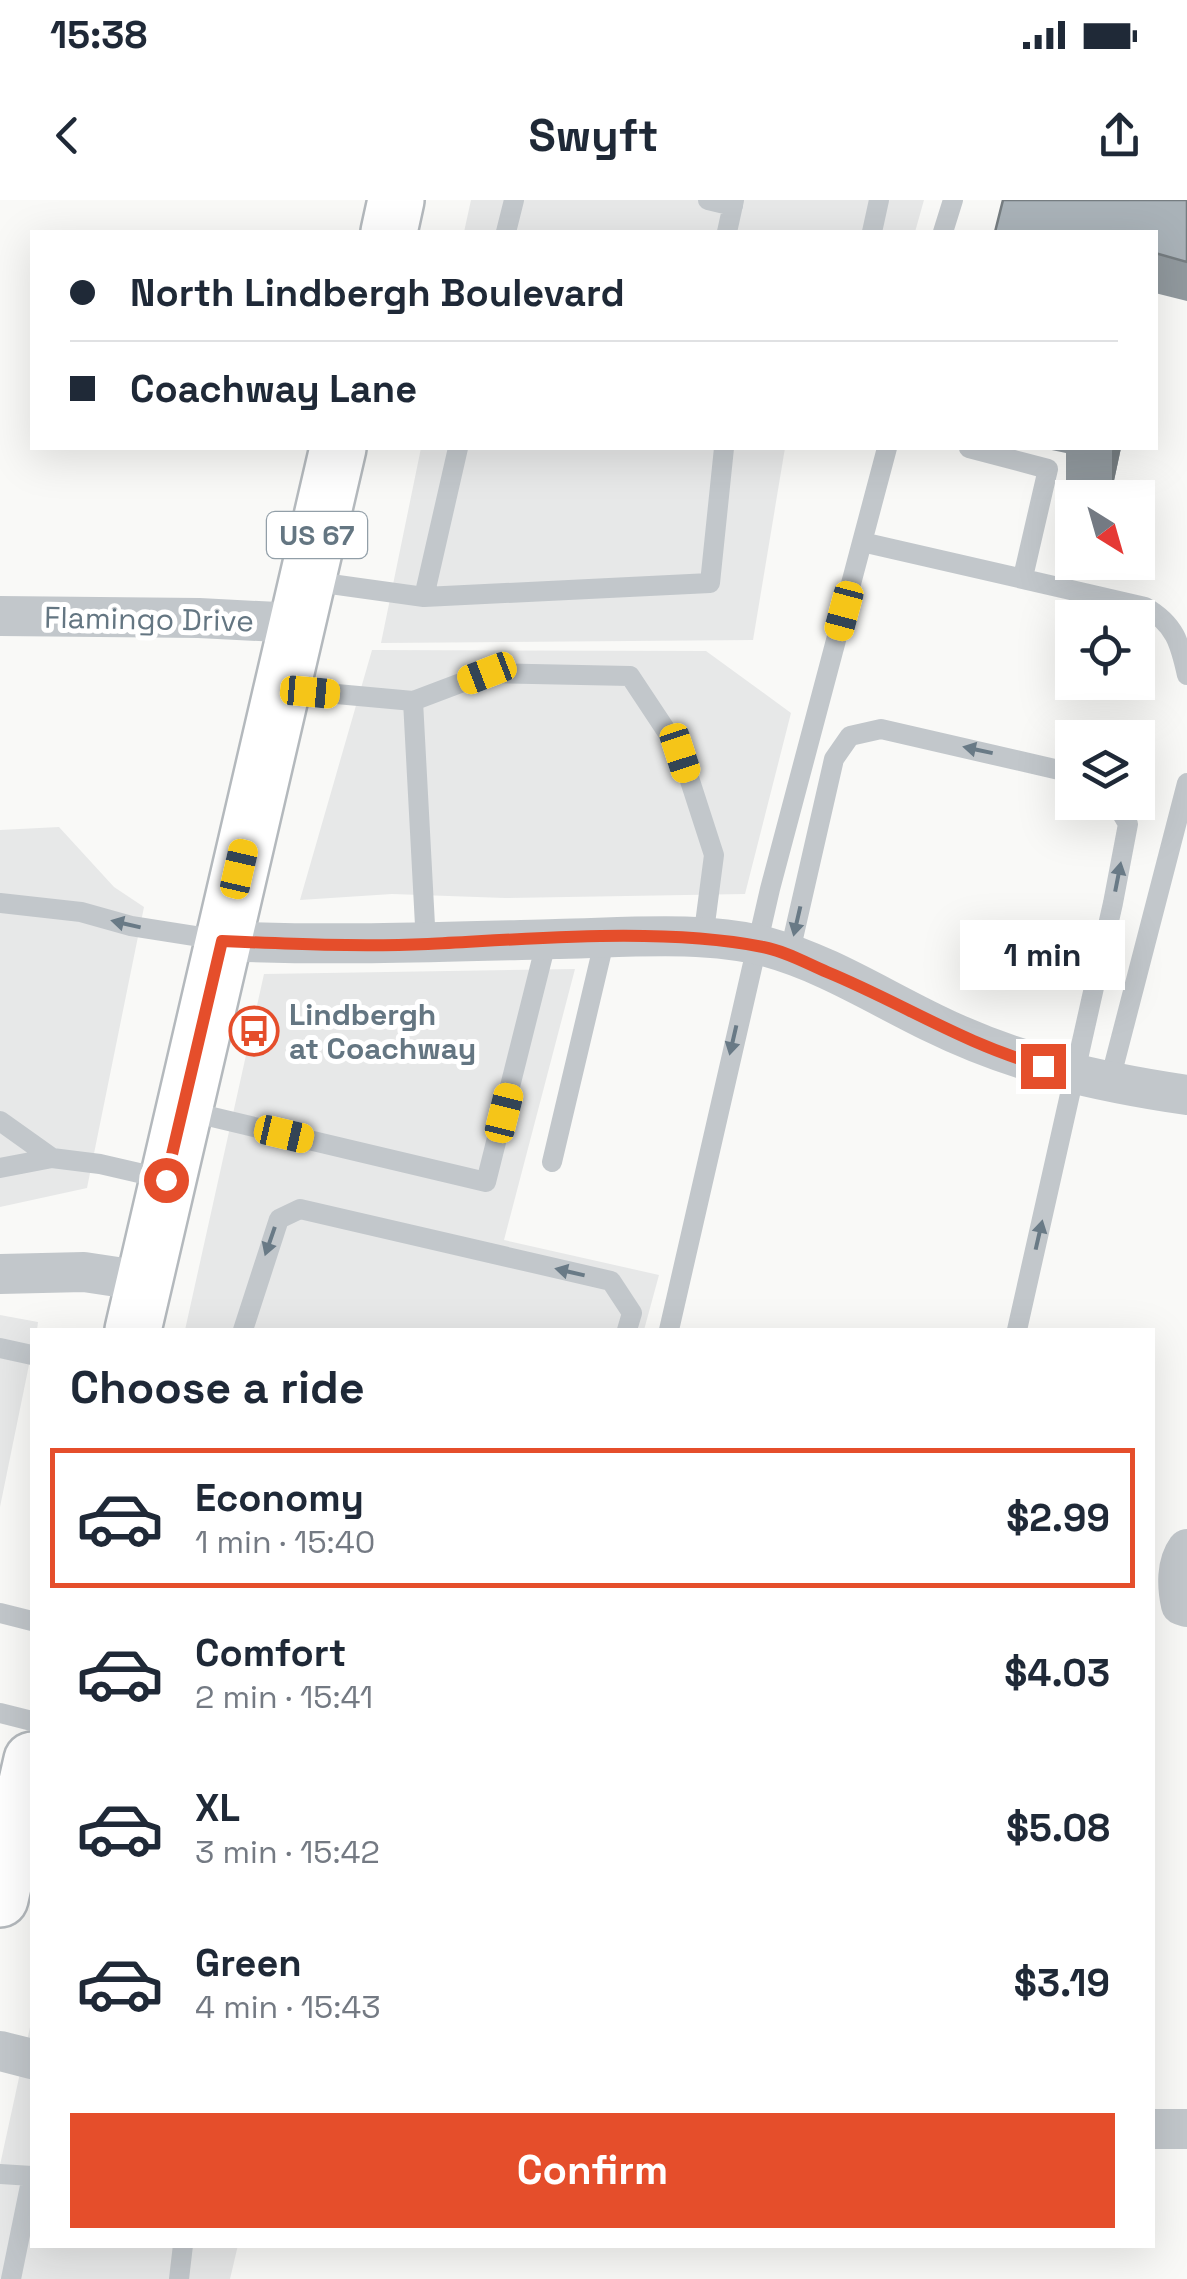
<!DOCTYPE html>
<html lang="en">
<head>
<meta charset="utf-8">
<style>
	body { margin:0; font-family:"Space Grotesk",sans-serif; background:#f2f2f3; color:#1f2937; height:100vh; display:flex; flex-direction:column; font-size:38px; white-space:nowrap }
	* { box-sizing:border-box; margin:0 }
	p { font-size:32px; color:#747a83 }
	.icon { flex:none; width:55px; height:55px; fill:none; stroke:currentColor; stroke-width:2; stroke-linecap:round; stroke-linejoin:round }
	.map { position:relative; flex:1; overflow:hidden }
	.panel { position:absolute; left:30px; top:1128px; width:1125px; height:920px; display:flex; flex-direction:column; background:#fff; border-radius:0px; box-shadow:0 10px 40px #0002 }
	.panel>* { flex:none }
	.banner { position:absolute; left:30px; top:30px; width:1128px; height:220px; border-radius:0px; box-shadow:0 10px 40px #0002; display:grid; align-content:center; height:220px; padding:0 40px; background:#fff }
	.needle { width:65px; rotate:143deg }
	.controls { position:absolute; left:1055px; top:280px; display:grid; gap:20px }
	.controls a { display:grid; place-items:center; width:100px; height:100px; border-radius:0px; background:#fff; box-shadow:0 10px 40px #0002; font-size:50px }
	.end { position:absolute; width:45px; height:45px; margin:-22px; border:12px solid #e54e2b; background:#fff; box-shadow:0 0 0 5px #fff }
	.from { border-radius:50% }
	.bubble { position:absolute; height:70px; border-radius:0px; background:#fff; box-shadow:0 10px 40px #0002; font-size:32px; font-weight:800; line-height:70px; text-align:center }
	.car { position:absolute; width:30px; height:60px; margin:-30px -15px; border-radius:12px; box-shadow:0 0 8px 2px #0007; background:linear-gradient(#f5c518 24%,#345 0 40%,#f5c518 0 76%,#345 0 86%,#f5c518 0) }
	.banner b { display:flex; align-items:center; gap:35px; height:95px; font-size:38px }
	.banner b+b { border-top:2px solid #e0e1e3 }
	.banner i { width:25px; height:25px; background:#1f2937 }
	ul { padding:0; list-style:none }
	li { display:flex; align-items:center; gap:30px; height:140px; margin:0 20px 15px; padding:0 20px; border:5px solid transparent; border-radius:0px }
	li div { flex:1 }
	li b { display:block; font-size:38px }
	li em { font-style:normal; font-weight:800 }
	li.current { border-color:#e54e2b }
	li>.icon { width:90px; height:90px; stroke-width:1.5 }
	h2 { padding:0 40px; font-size:45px; line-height:120px }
	.action { display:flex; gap:20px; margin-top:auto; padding:20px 40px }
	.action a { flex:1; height:115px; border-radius:0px; background:#e54e2b; color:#fff; font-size:40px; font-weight:800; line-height:115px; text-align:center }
	.status { display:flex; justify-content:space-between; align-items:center; height:70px; padding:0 50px; background:#fff; direction:ltr }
	.status svg { height:28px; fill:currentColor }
	header { display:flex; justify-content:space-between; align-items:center; height:130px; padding:0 40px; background:#fff; font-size:45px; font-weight:800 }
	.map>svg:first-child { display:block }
	.built { fill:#e7e8e8 }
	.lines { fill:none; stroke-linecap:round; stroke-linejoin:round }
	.primary-casing { stroke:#b4b9bd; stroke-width:60 }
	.lane { stroke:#c2c7cb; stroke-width:20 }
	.street { stroke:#c2c7cb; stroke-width:40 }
	.primary { stroke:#fff; stroke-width:55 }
	.wall { fill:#91999e }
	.shaded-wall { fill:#767d81 }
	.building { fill:#a9b2b8; stroke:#767d81; stroke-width:2.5 }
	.oneway { fill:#697a86 }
	.route { stroke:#e54e2b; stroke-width:12 }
	.labels { text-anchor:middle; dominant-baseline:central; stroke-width:10; stroke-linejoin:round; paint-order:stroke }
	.shield { fill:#fff; stroke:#929fa8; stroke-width:2.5 }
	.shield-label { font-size:28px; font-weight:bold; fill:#647682 }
	.street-label { font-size:30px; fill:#647682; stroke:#fff }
	.poi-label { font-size:30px; font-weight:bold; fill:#647682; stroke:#fff; text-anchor:start }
</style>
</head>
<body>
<div class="status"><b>15:38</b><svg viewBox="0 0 49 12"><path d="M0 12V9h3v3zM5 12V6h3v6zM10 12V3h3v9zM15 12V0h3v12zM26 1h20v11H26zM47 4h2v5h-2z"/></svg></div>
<header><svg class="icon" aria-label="back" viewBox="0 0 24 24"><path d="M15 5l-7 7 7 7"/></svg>Swyft<svg class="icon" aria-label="share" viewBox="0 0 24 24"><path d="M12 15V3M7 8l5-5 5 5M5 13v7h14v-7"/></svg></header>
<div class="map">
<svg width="1187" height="2079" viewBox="0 0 1187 2079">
	<rect width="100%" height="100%" fill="#f9f9f7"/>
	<path class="built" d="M471 0H924L915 32H464Z
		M421 248H785L753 440 381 443Z
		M372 450 706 451 791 513 745 694 505 698 392 694 300 700Z
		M59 627 114 687 144 707 87 988 0 1007V630Z
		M575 769 504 1040 659 1075 644 1130H185L264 774Z
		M0 1115 38 1122 37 1130H32V1150L0 1307Z
		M32 1818V2045H238L230 2079H0V1965Z"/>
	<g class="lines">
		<g class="primary-casing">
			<path id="primary" d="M389 32 396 0
				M133 1130 338 248
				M0 1699 32 1560"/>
		</g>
		<path class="lane" d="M708 0 733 6
			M506 32 514 0
			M727 32 734 0
			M872 32 879 0
			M943 32 953 0
			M969 248 1048 269 1023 377
			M862 342 1145 407C1175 424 1180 443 1187 475
			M309 381 424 397 458 248
			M424 397 710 383 724 248
			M282 489 413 501 487 473 630 476 681 553 714 655 703 739
			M413 501 426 744
			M0 703 81 712 131 726 220 740
			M789 756 834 559 850 536 881 529 1072 573
			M1109 884 1187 583
			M187 911 486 982 547 739
			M0 921 52 958
			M552 962 605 738
			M0 968 52 958 100 964 165 979
			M243 1130 279 1019 300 1009 611 1081 632 1113 627 1130
			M669 1130 770 689 887 248
			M1017 1130 1113 703 1128 624 1115 602
			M0 1148 32 1155
			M0 1413 32 1421
			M0 1513 32 1521
			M0 1974 32 1976 11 2079
			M179 2079 183 2045"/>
		<path class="street" d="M0 416 199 418 297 423
			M222 741C334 746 444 742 556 739 621 738 704 730 767 747 826 763 879 797 933 823 1014 863 1098 882 1187 895
			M0 1074 84 1072 144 1081
			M1187 1349C1176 1364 1177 1387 1181 1405L1187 1407
			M0 1851 32 1859
			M1152 1929H1187"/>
		<use href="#primary" class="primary"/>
	</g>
	<path class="wall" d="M1187 0V101L1155 93V32Z
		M1042 248H1121L1112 290 1066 281V253Z"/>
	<path class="shaded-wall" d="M1113 248H1121L1112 290V251Z"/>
	<path class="building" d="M1003 0H1187V62L1155 53V32H995Z"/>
	<defs><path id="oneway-solid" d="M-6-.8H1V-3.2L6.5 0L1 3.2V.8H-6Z" transform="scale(2.5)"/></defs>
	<g class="oneway">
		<use href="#oneway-solid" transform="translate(978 550) rotate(-168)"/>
		<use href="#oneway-solid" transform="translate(1118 677) rotate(-79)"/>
		<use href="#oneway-solid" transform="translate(797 721) rotate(103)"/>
		<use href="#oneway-solid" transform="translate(126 724) rotate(-167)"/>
		<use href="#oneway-solid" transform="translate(733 840) rotate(103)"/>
		<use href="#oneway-solid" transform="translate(1039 1035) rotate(-77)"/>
		<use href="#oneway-solid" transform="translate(270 1041) rotate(109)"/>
		<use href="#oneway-solid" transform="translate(570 1072) rotate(-167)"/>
	</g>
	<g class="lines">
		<path class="route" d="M166 980 222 741C290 744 359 747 428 744 532 739 661 727 763 747 785 751 806 763 827 772 900 802 966 845 1043 866"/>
	</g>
	<defs>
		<g id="bus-ring" transform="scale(2.5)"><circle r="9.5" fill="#fff" stroke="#e54e2b" stroke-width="1.5"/><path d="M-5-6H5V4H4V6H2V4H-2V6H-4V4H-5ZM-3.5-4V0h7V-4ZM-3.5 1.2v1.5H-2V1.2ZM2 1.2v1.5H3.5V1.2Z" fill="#e54e2b"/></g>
	</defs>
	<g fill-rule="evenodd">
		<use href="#bus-ring" x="254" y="831"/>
	</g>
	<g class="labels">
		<rect class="shield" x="267" y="312" width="100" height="46" rx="8"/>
		<g class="shield-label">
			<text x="317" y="335">US 67</text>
		</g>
		<g class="street-label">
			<text transform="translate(149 419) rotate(1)">Flamingo Drive</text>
		</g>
		<g class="poi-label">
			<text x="289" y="814">Lindbergh<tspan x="289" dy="34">at Coachway</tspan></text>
		</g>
	</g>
</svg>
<div class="controls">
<a><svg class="needle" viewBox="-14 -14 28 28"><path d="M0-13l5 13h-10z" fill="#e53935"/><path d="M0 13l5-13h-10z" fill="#747a83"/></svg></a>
<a><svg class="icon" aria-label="locate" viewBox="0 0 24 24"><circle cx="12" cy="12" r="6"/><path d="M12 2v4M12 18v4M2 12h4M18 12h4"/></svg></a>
<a><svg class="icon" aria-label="layers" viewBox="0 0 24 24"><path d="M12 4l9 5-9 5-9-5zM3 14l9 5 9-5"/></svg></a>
</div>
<i class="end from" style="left:166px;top:980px"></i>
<i class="end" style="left:1043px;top:866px"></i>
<div class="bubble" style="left:960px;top:720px;width:165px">1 min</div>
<i class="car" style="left:844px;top:411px;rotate:195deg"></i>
<i class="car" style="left:487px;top:473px;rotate:249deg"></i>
<i class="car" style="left:310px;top:492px;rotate:95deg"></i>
<i class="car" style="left:680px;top:553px;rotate:162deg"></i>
<i class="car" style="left:239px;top:669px;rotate:13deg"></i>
<i class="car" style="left:504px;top:913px;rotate:14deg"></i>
<i class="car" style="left:284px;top:934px;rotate:103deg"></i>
<div class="banner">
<b><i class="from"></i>North Lindbergh Boulevard</b>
<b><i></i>Coachway Lane</b>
</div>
<section class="panel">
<h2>Choose a ride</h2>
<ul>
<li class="current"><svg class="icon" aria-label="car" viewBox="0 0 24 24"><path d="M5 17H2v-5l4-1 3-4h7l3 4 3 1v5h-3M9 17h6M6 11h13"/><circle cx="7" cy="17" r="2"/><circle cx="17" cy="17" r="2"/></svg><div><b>Economy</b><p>1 min · 15:40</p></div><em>$2.99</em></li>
<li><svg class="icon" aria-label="car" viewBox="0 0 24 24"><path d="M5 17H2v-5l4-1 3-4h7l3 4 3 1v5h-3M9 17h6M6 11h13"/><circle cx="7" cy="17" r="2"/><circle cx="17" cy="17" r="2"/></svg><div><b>Comfort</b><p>2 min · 15:41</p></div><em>$4.03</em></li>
<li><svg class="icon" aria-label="car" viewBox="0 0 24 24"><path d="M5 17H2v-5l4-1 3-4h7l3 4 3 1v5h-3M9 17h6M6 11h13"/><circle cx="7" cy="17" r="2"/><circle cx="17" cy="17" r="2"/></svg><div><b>XL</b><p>3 min · 15:42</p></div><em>$5.08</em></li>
<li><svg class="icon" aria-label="car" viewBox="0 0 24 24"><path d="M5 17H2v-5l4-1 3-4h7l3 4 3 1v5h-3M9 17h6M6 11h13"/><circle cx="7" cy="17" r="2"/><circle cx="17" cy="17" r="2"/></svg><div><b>Green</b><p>4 min · 15:43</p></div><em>$3.19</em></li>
</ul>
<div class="action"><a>Confirm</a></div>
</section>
</div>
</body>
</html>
